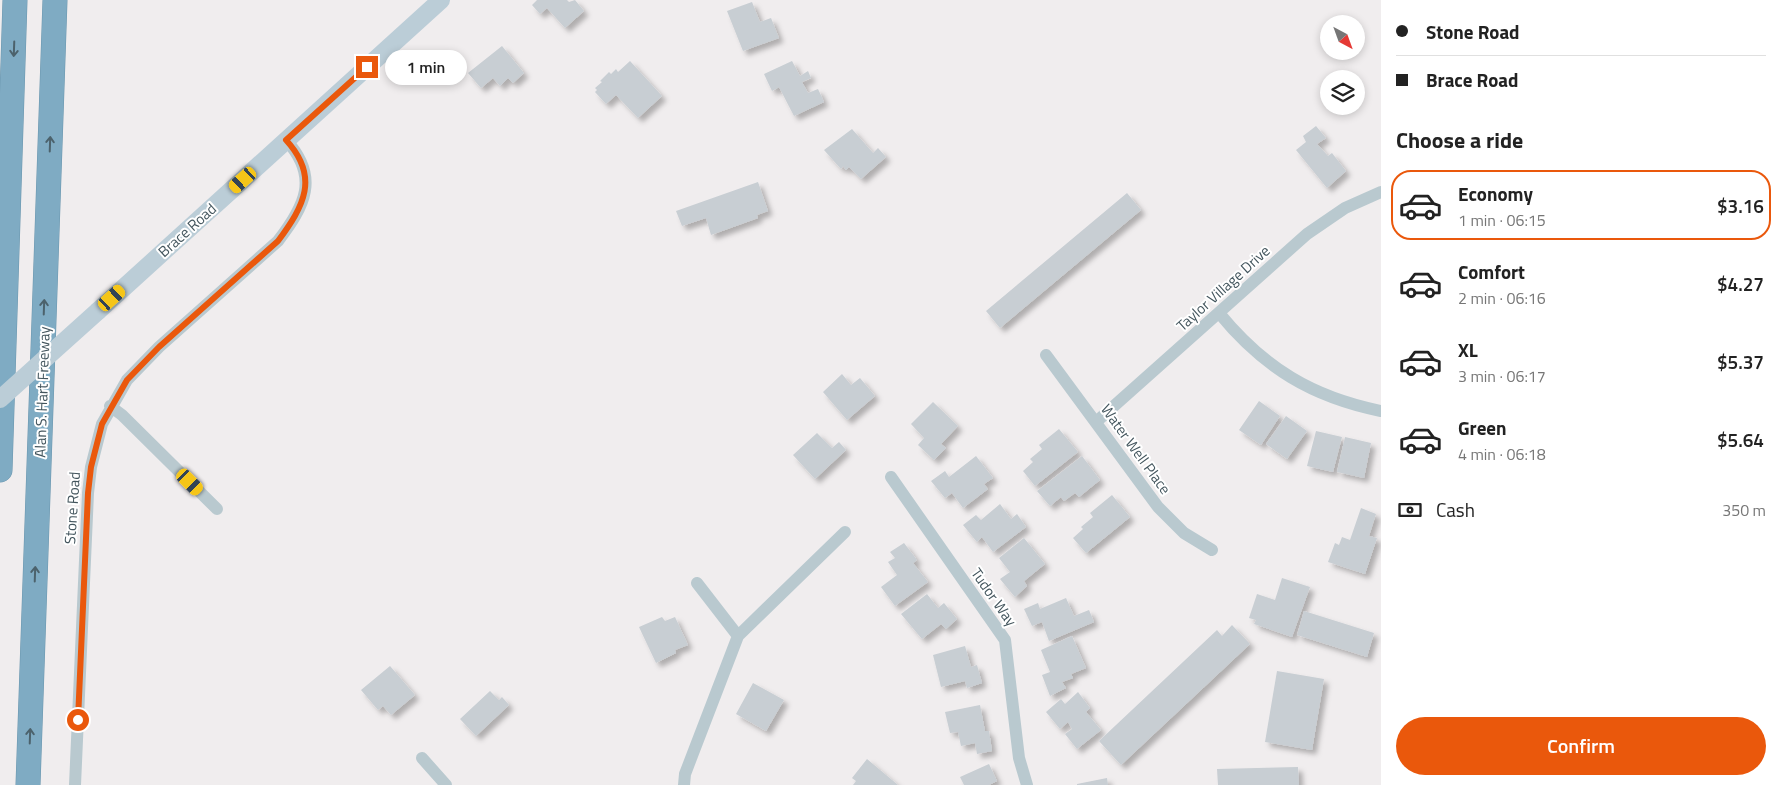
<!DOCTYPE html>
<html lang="en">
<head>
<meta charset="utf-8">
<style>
	body { margin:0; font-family:"Titillium Web",sans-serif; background:#f2f2f2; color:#222; height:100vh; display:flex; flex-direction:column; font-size:19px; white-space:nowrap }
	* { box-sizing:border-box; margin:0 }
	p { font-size:16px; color:#767676 }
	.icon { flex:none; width:28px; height:28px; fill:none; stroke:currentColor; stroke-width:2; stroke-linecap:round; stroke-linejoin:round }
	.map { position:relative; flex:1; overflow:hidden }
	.details { display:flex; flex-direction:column; background:#fff; width:400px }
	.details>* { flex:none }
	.guide { display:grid; align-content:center; height:110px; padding:0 15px; background:#fff }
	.needle { width:32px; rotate:139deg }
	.tools { position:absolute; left:1320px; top:15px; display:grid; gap:10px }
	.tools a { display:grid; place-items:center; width:45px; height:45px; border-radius:50%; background:#fff; box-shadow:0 2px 8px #0003; font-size:25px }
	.end { position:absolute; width:22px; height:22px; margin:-11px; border:6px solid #ea580c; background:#fff; box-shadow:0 0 0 2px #fff }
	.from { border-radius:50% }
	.bubble { position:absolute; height:35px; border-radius:18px; background:#fff; box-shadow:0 2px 8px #0003; font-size:16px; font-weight:600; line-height:35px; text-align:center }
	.car { position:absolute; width:15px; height:30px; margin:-15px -8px; border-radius:6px; box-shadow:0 0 4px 1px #0007; background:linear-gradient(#f5c518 24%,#345 0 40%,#f5c518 0 76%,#345 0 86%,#f5c518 0) }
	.guide b { display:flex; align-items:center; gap:18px; height:48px; font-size:19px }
	.guide b+b { border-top:1px solid #e0e0e0 }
	.guide i { width:12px; height:12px; background:#222 }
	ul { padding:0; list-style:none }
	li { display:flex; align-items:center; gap:15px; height:70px; margin:0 10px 8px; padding:0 5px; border:2px solid transparent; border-radius:20px }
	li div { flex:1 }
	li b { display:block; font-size:19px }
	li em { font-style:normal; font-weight:600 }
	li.on { border-color:#ea580c }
	li>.icon { width:45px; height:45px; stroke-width:1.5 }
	h2 { padding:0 15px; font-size:22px; line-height:60px }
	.pay { display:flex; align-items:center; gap:12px; height:55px; padding:0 15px; font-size:19px }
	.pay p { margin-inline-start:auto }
	.primary-button { display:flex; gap:10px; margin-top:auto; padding:10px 15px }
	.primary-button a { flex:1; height:58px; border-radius:30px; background:#ea580c; color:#fff; font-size:20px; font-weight:600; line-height:58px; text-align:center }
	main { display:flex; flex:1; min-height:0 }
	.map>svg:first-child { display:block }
	.building { fill:#c8ced3; filter:url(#shadow) }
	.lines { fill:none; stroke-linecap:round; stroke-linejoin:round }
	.highway-casing { stroke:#6a96ae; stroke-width:25 }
	.street { stroke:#b9c9cf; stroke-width:12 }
	.secondary { stroke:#bbcdd7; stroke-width:18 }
	.highway { stroke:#7fabc3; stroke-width:24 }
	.secondary-bridge { stroke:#bbcdd7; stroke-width:18 }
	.oneway { stroke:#4c626c }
	.route { stroke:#ea580c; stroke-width:6 }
	.labels { text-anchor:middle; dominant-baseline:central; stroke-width:4; stroke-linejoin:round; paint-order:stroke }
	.street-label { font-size:15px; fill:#43555d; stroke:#fff }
</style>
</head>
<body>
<main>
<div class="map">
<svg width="1381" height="785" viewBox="0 0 1381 785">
	<defs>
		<filter id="shadow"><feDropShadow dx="4.5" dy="4.5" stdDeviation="2.5" flood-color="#0004"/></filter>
	</defs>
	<rect width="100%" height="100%" fill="#f0edee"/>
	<path class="building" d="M537 0H567L569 2 575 0 584 11 565 28 547 8 540 14 532 5Z
		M752 2 760 22 771 18 779 38 743 51 727 11Z
		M502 46 524 73 513 83 508 78 500 86 493 78 481 88 468 73Z
		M630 61 662 96 638 118 616 95 606 104 595 92 597 90 595 88 602 82 600 81 609 72 611 74 616 69 618 72Z
		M792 61 800 76 808 71 811 78 802 82 808 93 818 89 824 102 794 116 779 87 772 91 764 74Z
		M1316 126 1326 138 1317 144 1328 156 1332 153 1346 171 1327 188 1296 150 1306 142 1303 136Z
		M852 129 873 153 878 148 886 157 861 179 849 167 846 170 843 166 841 169 824 150Z
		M758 182 768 211 757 215 758 218 711 235 706 218 682 226 676 211Z
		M1127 193 1141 210 1000 328 986 311Z
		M842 374 851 385 860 378 875 396 847 420 823 392Z
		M1259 401 1280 416 1261 445 1239 430Z
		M933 402 958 426 941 444 946 448 934 460 918 445 924 438 911 424Z
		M1286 416 1307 431 1287 459 1266 444Z
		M1059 429 1078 452 1035 486 1023 471 1033 462 1030 459 1042 449 1039 445Z
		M1316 431 1342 437 1333 472 1307 466Z
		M817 433 832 448 839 442 846 450 815 479 793 455Z
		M1345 437 1371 443 1364 478 1337 472Z
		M976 456 993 478 984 484 988 489 963 508 952 493 945 498 931 481 945 471 949 477Z
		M1082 456 1100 480 1079 497 1075 493 1064 501 1061 497 1050 506 1037 491Z
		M1112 495 1130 517 1086 553 1073 538 1083 529 1081 527 1093 517 1090 513Z
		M1000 504 1011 519 1017 514 1026 527 993 552 982 537 977 542 963 525 976 515 981 520Z
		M1361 508 1376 514 1369 536 1377 538 1365 574 1328 562 1335 543 1339 545 1342 537 1350 540Z
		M1024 538 1045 564 1024 581 1027 586 1015 597 1000 579 1010 572 999 558Z
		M904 543 917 560 913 563 928 582 895 606 881 587 897 575 888 562 895 558 890 552Z
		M1282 578 1310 587 1292 637 1254 624 1256 620 1249 618 1257 594 1275 600Z
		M927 594 938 608 944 603 957 619 946 629 941 624 922 639 901 614Z
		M1066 598 1074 616 1089 610 1094 622 1049 641 1042 622 1032 626 1024 609 1038 603 1040 609Z
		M1304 611 1374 633 1367 657 1297 635Z
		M662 617 665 621 675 617 688 645 675 650 676 653 656 663 639 627Z
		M1232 625 1250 644 1121 765 1099 741 1217 630 1222 636Z
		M1072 636 1086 668 1071 674 1073 678 1062 682 1066 688 1050 696 1042 675 1050 672 1041 650Z
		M965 646 971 667 977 665 982 683 967 688 965 681 941 687 933 655Z
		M390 666 415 695 391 715 383 706 378 710 361 690Z
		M1277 671 1324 679 1312 750 1265 742Z
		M753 683 784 700 766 731 736 714Z
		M490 691 499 700 502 697 509 705 476 736 460 719Z
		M1078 692 1090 708 1086 712 1101 730 1077 749 1065 734 1072 729 1068 722 1060 729 1046 712 1061 699 1065 704Z
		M980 705 985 731H989L992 751 977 754 975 743 961 746 958 732 950 733 945 712Z
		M867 759 898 785H853L856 781 852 778Z
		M989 764 997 781 989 785H964L960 777Z
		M1298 767 1299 785H1218L1217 769Z
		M1107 778 1108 785H1077V784Z"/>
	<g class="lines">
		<g class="highway-casing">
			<path id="highway" d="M0 470 15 0
				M28 785 55 0"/>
		</g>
		<path class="street" d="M1219 313C1264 368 1312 397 1381 411
			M1046 355 1158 507 1184 533 1212 550
			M110 406 122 415 217 509
			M1096 422 1307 234 1345 208 1381 192
			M891 477 1005 640 1019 758 1027 785
			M697 583 738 636
			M422 758 446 785
			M75 785 88 493 91 467 102 424 127 380 159 347 278 241C305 206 320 177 286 140
			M684 785 685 774 738 636 845 532"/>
		<path class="secondary" d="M98 311 441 0"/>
		<use href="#highway" class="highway"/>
		<path class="secondary-bridge" d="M0 399 98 311"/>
	</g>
	<defs><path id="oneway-shaft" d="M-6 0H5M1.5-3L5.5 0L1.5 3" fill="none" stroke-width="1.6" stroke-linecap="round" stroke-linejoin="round" transform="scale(1.25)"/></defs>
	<g class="oneway">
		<use href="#oneway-shaft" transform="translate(14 49) rotate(92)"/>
		<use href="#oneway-shaft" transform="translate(50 144) rotate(-88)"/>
		<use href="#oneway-shaft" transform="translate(44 307) rotate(-88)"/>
		<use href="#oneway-shaft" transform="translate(35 574) rotate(-88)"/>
		<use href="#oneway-shaft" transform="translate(30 736) rotate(-88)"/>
	</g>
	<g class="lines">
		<path class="route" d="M78 720 88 493 91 467 102 424 127 380 159 347 278 241C304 206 320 177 286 140L367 67"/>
	</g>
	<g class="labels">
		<g class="street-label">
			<text transform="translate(187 230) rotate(-42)">Brace Road</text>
			<text transform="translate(1223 288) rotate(-42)">Taylor Village Drive</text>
			<text transform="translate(42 392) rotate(-88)">Alan S. Hart Freeway</text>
			<text transform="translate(1136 449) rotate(54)">Water Well Place</text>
			<text transform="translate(72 508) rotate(-86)">Stone Road</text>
			<text transform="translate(994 597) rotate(55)">Tudor Way</text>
		</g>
	</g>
</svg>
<div class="tools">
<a><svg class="needle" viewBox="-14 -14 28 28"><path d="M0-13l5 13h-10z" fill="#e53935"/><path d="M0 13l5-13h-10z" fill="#767676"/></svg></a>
<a><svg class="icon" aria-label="layers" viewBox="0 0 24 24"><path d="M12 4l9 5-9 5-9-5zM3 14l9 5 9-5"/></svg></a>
</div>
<i class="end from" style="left:78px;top:720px"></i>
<i class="end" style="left:367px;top:67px"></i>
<div class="bubble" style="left:385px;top:50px;width:82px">1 min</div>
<i class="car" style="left:243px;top:180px;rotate:228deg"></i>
<i class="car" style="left:112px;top:298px;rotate:48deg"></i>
<i class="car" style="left:190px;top:482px;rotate:135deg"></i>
</div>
<section class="details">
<div class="guide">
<b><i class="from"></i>Stone Road</b>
<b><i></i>Brace Road</b>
</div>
<h2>Choose a ride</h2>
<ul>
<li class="on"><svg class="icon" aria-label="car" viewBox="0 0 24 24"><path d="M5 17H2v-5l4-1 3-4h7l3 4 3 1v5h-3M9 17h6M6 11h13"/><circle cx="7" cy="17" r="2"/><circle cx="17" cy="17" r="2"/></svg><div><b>Economy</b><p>1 min · 06:15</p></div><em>$3.16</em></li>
<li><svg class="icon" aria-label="car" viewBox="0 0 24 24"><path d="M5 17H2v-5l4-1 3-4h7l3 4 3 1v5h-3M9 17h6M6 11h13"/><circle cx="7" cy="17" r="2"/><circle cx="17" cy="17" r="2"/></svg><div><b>Comfort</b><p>2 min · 06:16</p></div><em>$4.27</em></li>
<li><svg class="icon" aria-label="car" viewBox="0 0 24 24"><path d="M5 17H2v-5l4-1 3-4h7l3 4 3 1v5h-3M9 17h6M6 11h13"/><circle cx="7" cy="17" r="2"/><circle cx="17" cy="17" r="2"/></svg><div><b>XL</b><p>3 min · 06:17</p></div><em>$5.37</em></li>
<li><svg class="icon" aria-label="car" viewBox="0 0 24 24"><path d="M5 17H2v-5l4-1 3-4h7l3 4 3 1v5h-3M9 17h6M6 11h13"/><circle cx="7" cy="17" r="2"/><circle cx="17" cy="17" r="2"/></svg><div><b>Green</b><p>4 min · 06:18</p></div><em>$5.64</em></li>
</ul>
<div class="pay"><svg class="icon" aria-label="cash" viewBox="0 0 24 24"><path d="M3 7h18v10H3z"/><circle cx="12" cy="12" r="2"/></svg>Cash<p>350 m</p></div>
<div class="primary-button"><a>Confirm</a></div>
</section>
</main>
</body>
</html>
